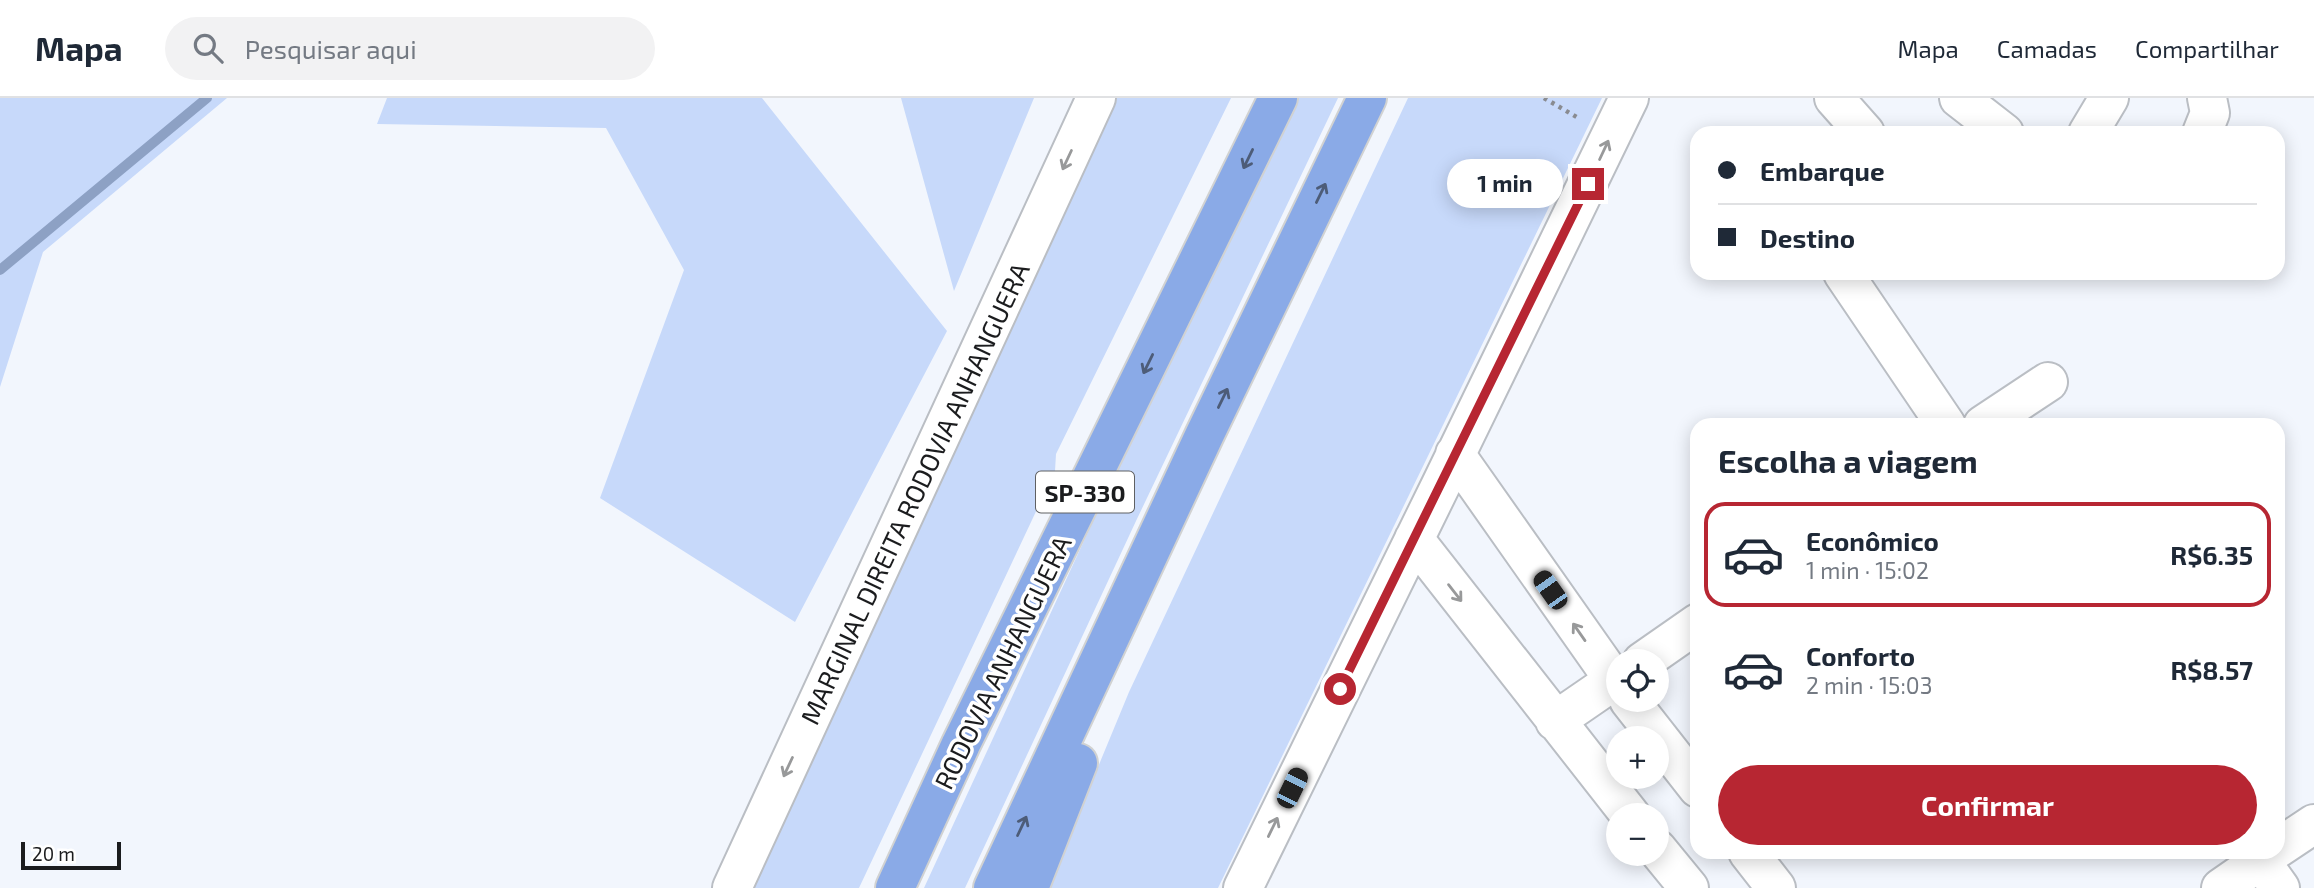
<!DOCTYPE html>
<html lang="pt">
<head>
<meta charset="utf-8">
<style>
	body { margin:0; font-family:"Exo 2",sans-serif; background:#f2f2f3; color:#1f2937; height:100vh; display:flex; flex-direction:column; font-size:26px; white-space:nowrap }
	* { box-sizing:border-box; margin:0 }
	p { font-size:23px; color:#747a83 }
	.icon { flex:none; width:38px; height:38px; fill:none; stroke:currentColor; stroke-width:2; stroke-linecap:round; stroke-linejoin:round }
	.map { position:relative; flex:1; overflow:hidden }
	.side { position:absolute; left:1690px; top:320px; width:595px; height:441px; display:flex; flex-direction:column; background:#fff; border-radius:21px; box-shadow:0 4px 18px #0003 }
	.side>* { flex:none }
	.guide { position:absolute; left:1690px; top:28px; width:595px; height:154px; border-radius:21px; box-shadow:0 4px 18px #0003; display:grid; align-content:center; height:154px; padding:0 28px; background:#fff }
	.tools { position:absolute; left:1606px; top:551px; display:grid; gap:14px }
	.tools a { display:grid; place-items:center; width:63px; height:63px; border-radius:50%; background:#fff; box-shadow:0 4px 18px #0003; font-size:35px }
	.scale { position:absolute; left:21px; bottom:18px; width:100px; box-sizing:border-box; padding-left:7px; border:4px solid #1b1c1e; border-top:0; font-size:19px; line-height:24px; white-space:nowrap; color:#1b1c1e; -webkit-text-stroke:5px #fff; paint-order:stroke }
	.end { position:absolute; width:32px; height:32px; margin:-16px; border:9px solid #b72632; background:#fff; box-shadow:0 0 0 4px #fff }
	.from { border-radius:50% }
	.bubble { position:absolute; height:49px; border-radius:24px; background:#fff; box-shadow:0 4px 18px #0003; font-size:23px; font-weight:700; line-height:49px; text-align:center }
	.car { position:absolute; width:21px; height:42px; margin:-21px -10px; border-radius:9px; box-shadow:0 0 5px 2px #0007; background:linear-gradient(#222 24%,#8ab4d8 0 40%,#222 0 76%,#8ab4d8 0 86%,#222 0) }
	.guide b { display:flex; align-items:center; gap:24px; height:66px; font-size:26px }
	.guide b+b { border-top:2px solid #e0e1e3 }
	.guide i { width:18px; height:18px; background:#1f2937 }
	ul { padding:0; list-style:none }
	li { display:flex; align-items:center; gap:21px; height:105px; margin:0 14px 10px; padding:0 14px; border:4px solid transparent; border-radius:21px }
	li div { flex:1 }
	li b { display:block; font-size:26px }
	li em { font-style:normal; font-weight:700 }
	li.on { border-color:#b72632 }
	li>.icon { width:63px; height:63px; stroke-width:1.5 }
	h2 { padding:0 28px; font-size:32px; line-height:84px }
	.action { display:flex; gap:14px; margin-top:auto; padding:14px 28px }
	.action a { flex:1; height:80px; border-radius:42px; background:#b72632; color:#fff; font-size:28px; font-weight:700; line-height:80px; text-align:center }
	header { display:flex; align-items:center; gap:42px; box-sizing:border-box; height:98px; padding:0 35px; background:#fff; border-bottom:2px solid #e0e1e3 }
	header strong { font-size:33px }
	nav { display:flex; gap:38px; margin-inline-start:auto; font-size:24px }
	.search { width:490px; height:63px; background:#f2f2f3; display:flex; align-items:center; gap:18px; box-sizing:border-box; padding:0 24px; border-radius:38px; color:#747a83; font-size:26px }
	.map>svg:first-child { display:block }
	.green { fill:#c7d9fa }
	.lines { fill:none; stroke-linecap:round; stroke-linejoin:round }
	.stream { stroke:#8da1c4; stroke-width:10 }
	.minor-casing { stroke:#babec4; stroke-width:42 }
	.highway-casing { stroke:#d1d2d2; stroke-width:42 }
	.path { stroke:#898b90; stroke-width:4.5; stroke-dasharray:3.5 5; stroke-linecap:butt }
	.minor { stroke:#fff; stroke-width:38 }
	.highway { stroke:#8aaae7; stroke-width:38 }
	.oneway { stroke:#98999a }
	.oneway2 { stroke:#4d5c78 }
	.route { stroke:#b72632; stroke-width:9 }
	.labels { text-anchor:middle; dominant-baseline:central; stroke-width:7; stroke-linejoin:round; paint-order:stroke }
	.shield { fill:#fff; stroke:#5f6062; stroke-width:2 }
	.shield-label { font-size:24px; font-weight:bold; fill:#1b1c1e }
	.street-label { font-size:26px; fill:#1b1c1e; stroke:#fff }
</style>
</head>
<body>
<header>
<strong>Mapa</strong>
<div class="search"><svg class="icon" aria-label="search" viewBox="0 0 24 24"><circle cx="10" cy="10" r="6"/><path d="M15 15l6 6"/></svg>Pesquisar aqui</div>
<nav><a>Mapa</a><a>Camadas</a><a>Compartilhar</a></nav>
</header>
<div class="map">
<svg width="2314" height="790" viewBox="0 0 2314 790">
	<rect width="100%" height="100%" fill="#f2f6fd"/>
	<path class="green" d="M0 0H227L43 154 0 289Z
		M387 0H762L947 233 795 524 600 400 684 172 606 30 377 26Z
		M901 0H1034L954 193Z
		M1117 0H1231L1056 356 1055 373 859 790H754L1001 242Z
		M1295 0H1338L1136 423 965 790H924L1100 408Z
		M1408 0H1602L1218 790H1048L1129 594Z"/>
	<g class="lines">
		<path class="stream" d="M0 172 207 0"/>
		<g class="minor-casing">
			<path id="minor" d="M1834 0 1865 35
				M1959 0 2004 35
				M2088 35 2109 0
				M2202 35 2210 15 2207 0
				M1843 175 1946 327
				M1983 327 2048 284
				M1455 356 1619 589
				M1414 441 1631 718
				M1642 564 1698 525
				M1629 602 1698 690
				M1555 623 1619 579
				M2278 750 2314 726
				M1657 751 1689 790
				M1748 754 1776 790
				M2254 754 2280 790
				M732 790 1096 0
				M1243 790C1372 527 1502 264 1629 0
				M2221 790 2273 754"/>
		</g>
		<g class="highway-casing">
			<path id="highway" d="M895 790 961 646 1278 0
				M993 790 1204 338 1367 0
				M1029 790 1078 665"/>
		</g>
		<path class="path" d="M1544 0 1580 21"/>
		<use href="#minor" class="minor"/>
		<use href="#highway" class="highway"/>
	</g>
	<defs><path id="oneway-shaft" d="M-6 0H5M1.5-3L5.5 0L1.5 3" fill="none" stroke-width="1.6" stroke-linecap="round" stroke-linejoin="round" transform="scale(1.75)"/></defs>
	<g class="oneway">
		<use href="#oneway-shaft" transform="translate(1604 52) rotate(-65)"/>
		<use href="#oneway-shaft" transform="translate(1067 62) rotate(115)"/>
		<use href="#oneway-shaft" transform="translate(1455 495) rotate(52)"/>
		<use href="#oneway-shaft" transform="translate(1579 534) rotate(-125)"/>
		<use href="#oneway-shaft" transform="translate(788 669) rotate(115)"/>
		<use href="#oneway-shaft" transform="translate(1273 729) rotate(-64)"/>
	</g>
	<g class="oneway2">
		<use href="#oneway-shaft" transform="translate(1248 61) rotate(116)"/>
		<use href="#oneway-shaft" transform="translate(1321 95) rotate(-64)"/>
		<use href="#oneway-shaft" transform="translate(1148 266) rotate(116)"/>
		<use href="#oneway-shaft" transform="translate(1223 300) rotate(-64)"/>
		<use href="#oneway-shaft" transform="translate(1022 728) rotate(-65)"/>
	</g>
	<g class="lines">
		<path class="route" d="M1340 591 1588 86"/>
	</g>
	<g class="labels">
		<rect class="shield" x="1036" y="373.5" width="98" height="41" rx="5"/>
		<g class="shield-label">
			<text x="1085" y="394">SP-330</text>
		</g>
		<g class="street-label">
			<text transform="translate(914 395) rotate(-65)">MARGINAL DIREITA RODOVIA ANHANGUERA</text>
			<text transform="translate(1002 564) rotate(-64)">RODOVIA ANHANGUERA</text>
		</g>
	</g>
</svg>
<div class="tools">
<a><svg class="icon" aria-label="locate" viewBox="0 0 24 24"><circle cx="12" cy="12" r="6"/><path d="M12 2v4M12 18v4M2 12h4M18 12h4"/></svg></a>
<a>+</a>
<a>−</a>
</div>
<div class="scale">20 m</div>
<i class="end from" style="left:1340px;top:591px"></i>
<i class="end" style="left:1588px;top:86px"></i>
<div class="bubble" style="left:1447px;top:61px;width:116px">1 min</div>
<i class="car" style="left:1550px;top:492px;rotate:325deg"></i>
<i class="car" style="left:1292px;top:690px;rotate:26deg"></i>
<div class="guide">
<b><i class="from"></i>Embarque</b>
<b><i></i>Destino</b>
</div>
<section class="side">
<h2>Escolha a viagem</h2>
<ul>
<li class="on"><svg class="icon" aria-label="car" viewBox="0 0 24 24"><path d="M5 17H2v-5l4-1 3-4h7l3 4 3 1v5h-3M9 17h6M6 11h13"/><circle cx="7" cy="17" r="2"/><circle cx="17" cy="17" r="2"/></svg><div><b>Econômico</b><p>1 min · 15:02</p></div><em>R$6.35</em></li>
<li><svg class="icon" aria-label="car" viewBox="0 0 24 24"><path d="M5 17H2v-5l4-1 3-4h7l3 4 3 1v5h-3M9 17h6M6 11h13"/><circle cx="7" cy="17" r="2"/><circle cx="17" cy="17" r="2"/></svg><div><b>Conforto</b><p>2 min · 15:03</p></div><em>R$8.57</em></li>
</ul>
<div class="action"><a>Confirmar</a></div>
</section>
</div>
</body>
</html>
